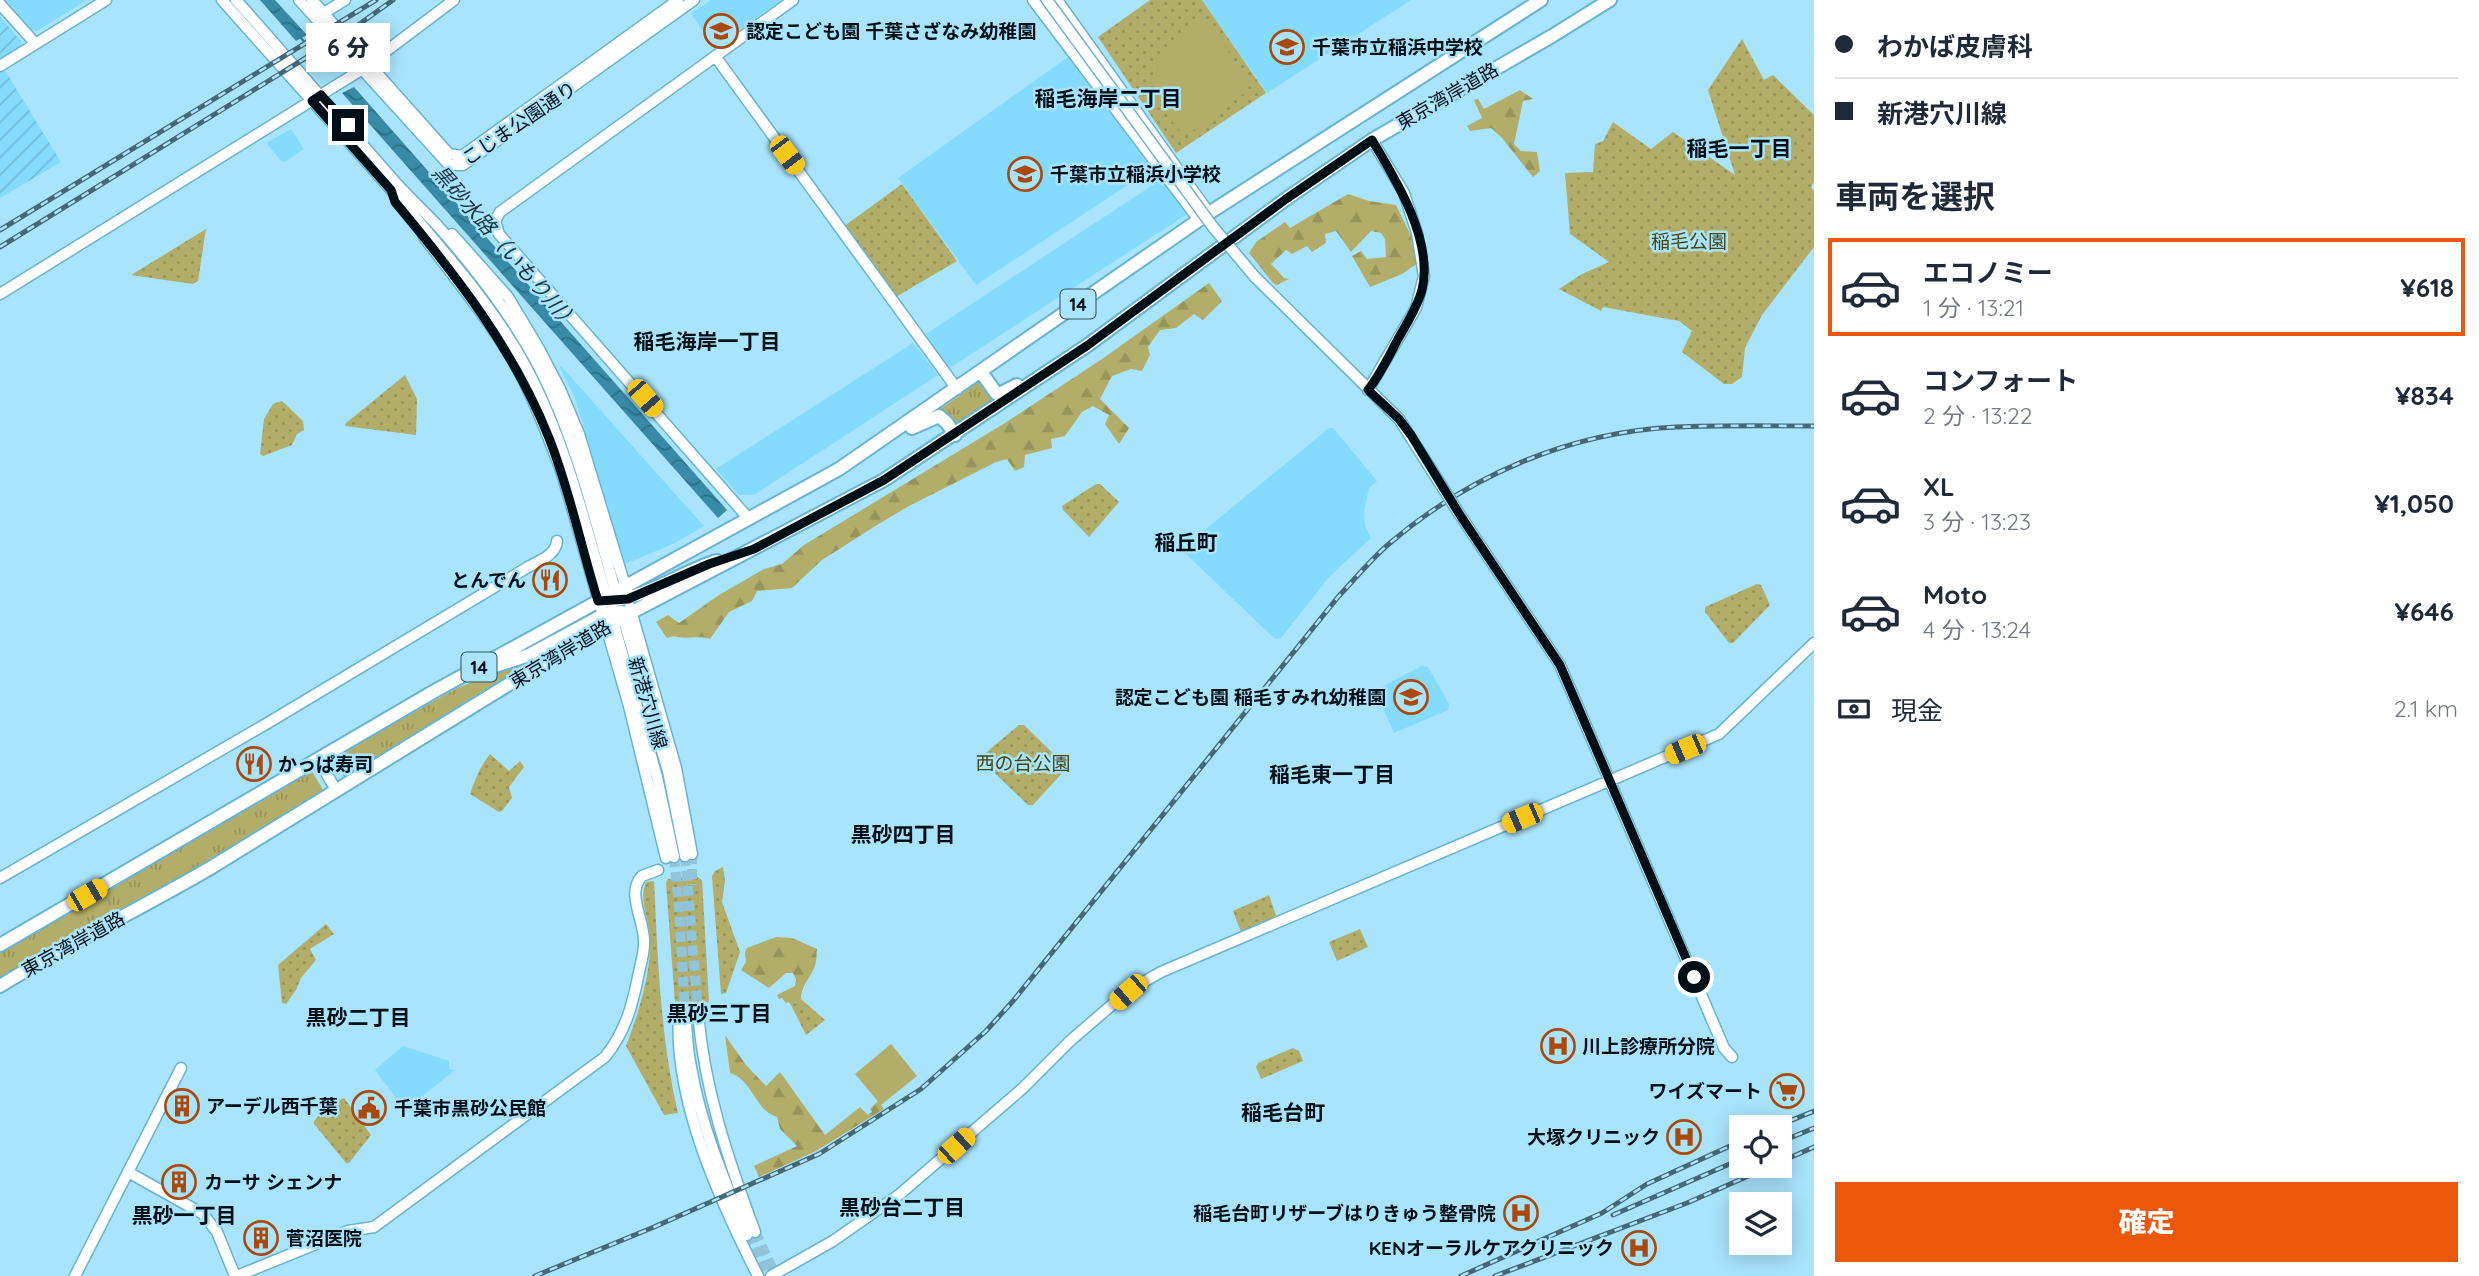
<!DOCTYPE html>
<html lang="ja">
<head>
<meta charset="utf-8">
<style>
	body { margin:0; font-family:Quicksand,"Noto Sans JP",sans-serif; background:#f6f6f7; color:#1f2937; height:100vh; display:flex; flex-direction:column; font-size:26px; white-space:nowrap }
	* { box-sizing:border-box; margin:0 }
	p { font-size:23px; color:#747a83 }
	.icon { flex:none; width:38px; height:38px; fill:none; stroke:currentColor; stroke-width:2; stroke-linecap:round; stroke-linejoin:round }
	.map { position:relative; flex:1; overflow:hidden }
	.panel { display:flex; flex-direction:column; background:#fff; width:665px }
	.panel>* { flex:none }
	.guide { display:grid; align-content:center; height:154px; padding:0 21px; background:#fff }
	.tools { position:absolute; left:1729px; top:1115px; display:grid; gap:14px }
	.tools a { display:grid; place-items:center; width:63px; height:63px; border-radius:0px; background:#fff; box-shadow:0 4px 18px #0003; font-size:35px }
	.end { position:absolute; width:32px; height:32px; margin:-16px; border:9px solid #000e16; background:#fff; box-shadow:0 0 0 4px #fff }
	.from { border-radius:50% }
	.bubble { position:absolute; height:49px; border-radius:0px; background:#fff; box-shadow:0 4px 18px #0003; font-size:23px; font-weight:800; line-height:49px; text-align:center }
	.car { position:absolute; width:21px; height:42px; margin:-21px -10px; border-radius:9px; box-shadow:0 0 5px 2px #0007; background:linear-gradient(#f5c518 24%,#345 0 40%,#f5c518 0 76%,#345 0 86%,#f5c518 0) }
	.guide b { display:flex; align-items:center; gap:24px; height:66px; font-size:26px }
	.guide b+b { border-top:2px solid #e0e1e3 }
	.guide i { width:18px; height:18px; background:#1f2937 }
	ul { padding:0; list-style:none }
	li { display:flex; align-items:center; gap:21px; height:98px; margin:0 14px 10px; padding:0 7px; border:4px solid transparent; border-radius:0px }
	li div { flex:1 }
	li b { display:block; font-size:26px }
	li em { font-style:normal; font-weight:800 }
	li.selected { border-color:#ea580c }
	li>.icon { width:63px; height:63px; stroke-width:1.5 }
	h2 { padding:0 21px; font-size:32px; line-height:84px }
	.pay { display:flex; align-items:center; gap:18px; height:77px; padding:0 21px; font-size:26px }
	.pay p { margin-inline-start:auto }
	.action { display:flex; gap:14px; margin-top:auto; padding:14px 21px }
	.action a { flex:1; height:80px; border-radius:0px; background:#ea580c; color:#fff; font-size:28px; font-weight:800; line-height:80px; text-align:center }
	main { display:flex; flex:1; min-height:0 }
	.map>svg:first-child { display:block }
	.built { fill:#84dbfe }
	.industrial { fill:url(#industrial-furrows) }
	.grass { fill:url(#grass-tufts) }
	.forest { fill:url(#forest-firs) }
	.park { fill:url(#park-dots) }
	.garden { fill:#b2ae69 }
	.water { fill:url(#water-waves) }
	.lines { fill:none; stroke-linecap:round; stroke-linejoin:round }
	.stream { stroke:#388aa7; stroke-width:2.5 }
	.tertiary-tunnel { stroke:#8fc4da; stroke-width:10; stroke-dasharray:10 5; stroke-linecap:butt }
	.tertiary-casing { stroke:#67b3d1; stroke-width:13 }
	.trunk-casing { stroke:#67b3d1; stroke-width:16 }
	.tertiary { stroke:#fff; stroke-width:10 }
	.trunk { stroke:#fff; stroke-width:12 }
	.rail-casing { stroke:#466776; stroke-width:5 }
	.rail { stroke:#a8e4fd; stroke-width:2.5; stroke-dasharray:8; stroke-linecap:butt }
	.tertiary-bridge-casing { stroke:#67b3d1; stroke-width:13; stroke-linecap:butt }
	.tertiary-bridge { stroke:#fff; stroke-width:10 }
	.route { stroke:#000e16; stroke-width:9 }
	.labels { text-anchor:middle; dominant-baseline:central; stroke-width:5; stroke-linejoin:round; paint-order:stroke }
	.shield { fill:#a8e4fd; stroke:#324e5b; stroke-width:2 }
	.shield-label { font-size:18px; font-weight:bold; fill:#000e16 }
	.poi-label { font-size:19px; font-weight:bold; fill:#000e16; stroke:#a8e4fd; text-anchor:start }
	.street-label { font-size:19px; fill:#000e16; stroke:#a8e4fd }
	.park-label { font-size:19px; fill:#48440e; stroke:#a8e4fd }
	.neighbourhood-label { font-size:21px; font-weight:bold; fill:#000e16; stroke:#a8e4fd }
	.water-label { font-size:21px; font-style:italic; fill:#19323c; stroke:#a8e4fd }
</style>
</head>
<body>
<main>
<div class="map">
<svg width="1814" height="1276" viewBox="0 0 1814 1276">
	<defs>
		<pattern id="industrial-furrows" width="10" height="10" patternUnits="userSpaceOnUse" patternTransform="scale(1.75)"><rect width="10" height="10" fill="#84dbfe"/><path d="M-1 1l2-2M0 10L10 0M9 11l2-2" fill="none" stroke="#70bbd9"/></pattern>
		<pattern id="grass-tufts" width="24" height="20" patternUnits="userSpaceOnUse" patternTransform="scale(1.75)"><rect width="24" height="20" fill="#b2ae69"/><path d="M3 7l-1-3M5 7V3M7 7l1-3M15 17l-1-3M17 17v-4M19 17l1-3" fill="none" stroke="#97945a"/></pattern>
		<pattern id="forest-firs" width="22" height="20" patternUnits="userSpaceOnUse" patternTransform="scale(1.75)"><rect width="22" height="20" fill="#b2ae69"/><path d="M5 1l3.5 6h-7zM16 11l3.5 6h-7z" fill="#97945a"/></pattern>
		<pattern id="park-dots" width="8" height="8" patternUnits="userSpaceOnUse" patternTransform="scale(1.75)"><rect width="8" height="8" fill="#b2ae69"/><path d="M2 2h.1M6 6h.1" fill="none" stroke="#97945a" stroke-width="1.8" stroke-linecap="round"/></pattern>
		<pattern id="water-waves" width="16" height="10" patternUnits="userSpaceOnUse" patternTransform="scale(1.75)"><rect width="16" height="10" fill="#388aa7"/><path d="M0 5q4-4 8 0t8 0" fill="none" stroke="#2d6f87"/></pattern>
	</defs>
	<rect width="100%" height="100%" fill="#a8e4fd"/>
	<path class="built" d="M6 0H87L37 31 32 30Z
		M711 0H781L715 48 691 14Z
		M1202 0H1411L1267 93Z
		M1068 57 1152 169 976 285 898 178Z
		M291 129 304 149 285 162 281 161 268 145V142Z
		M1162 179 1186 215 948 369 923 336Z
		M913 343 938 375 754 495H739L716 469Z
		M561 366 677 496 704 526 673 544 625 564 575 398 560 368Z
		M1329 428H1333L1377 481 1369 488 1364 511 1365 526 1371 538 1329 577 1281 638 1275 639 1184 552V547Z
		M1422 666 1428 667 1449 704 1448 710 1394 733 1375 690Z
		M403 1046 449 1061V1069L455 1070 405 1110 375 1070Z"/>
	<path class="industrial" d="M0 17 21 41V47L0 60Z
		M4 69 61 162 0 198V71Z"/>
	<path class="grass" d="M980 381 999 399 958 427 946 412 939 410Z
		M541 655 344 777 331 758 457 688Z
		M312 771 323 790 171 883 74 934 0 979V953Z"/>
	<path class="forest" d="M1520 90 1533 99 1523 101 1514 144 1521 151 1537 152 1540 171 1533 177 1502 138 1491 128 1470 131 1467 126 1482 118 1474 100 1478 99 1484 109Z
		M1348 194 1369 201 1396 205 1411 236 1418 263 1402 274 1370 287 1352 256 1361 251 1367 259 1386 257 1385 239 1381 233 1371 231 1351 252 1336 231 1325 234 1326 243 1312 252 1307 246 1292 254 1286 250 1271 264 1284 278 1289 279 1277 285 1273 283 1249 253 1256 242 1285 222 1290 228Z
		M1209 283 1222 301 1203 320 1194 314 1176 328 1160 330 1148 347 1150 355 1142 371 1131 369 1112 376 1100 399 1129 428 1119 444 1105 424 1109 415 1093 406 1082 412 1065 436 1051 439 1052 448 1025 455 1024 467 1015 471 1007 459 996 462 909 506 877 525 822 560 792 588 757 591 752 601 729 612 710 639C697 635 684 640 674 636L667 638 656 622 668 615 679 623 719 595 764 569 782 564 804 545 1005 423 1102 359Z
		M776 937 792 938 817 949C816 953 817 957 816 961 814 975 801 984 801 999L791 1005 788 1002 786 1003 782 998 779 999 777 995 795 986 796 979 793 973H786L769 988 741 970 746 962 745 952 747 948Z
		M725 1035 746 1065 766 1086 780 1072 825 1135 860 1107 868 1115 872 1112 870 1109 878 1101 884 1109 816 1151 759 1177 754 1166 797 1146 780 1129 777 1117C755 1111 753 1080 730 1073Z"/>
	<path class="park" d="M1150 0H1202L1266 93 1176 153 1098 37Z
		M1742 39 1764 80 1773 75 1814 115V182L1811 187 1814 191V247L1762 315 1745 348 1742 377 1732 384H1724L1682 352 1692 331 1679 321 1603 307 1601 311 1559 289 1582 274 1609 262 1570 234 1565 173 1593 172 1595 144 1603 141 1613 122 1651 149 1673 132 1735 175 1708 90Z
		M902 184 957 261 894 298 843 227Z
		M206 229 198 281 193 284 131 275Z
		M405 375 417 399 416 435 345 426 346 423Z
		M282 401 303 421 304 430 297 434 292 445 263 456 260 454 264 419 273 404Z
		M1096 484H1100L1119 502 1089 537 1063 510 1062 506Z
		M1757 584 1761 585 1770 605 1733 643H1729L1705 612V607Z
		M1019 725H1024L1065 765V770L1033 805H1028L981 760 983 755Z
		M490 754 509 771 520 761 524 767 509 787 512 798 502 811 499 812 470 794C474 781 481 765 490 754Z
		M723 867 725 881 722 902 740 952 726 993 721 994 712 876 715 871Z
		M696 876 702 880 709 1002 675 1003 666 883 668 879Z
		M654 881C658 961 660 1034 678 1113L664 1115 626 1046C638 1015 651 974 650 940 650 920 638 902 646 882Z
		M1269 895 1277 918 1241 932 1233 911Z
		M326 924 334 934 310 949 316 960 301 978 296 990 286 1004 282 1003 278 965Z
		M1360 929 1368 947 1337 961 1329 942Z
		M801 999 825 1020 806 1035 791 1005Z
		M1293 1048 1299 1051 1303 1061 1261 1079 1256 1067 1258 1063Z
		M344 1098 371 1135 349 1163H346L314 1124V1121L330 1103Z"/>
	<path class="garden" d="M1205 18 1247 79 1244 93 1184 137C1177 127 1168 116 1162 105 1140 66 1175 36 1205 18Z
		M891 1044 917 1076 881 1105 855 1074Z"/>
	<path class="water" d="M260 0H275L307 35 296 41Z
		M354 87 727 510 718 518 342 93Z"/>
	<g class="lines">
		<path class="stream" d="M300 37 319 58"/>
		<path class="tertiary-tunnel" d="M692 854V885
			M685 856 698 1012
			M674 857 679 906 685 1013
			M755 1232 776 1276
			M747 1235 766 1276"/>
		<g class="tertiary-casing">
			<path id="tertiary" d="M222 0C284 70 347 139 409 210 451 260 495 309 526 367 565 440 585 523 608 602
				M236 0C288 58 338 117 389 175 404 193 421 208 437 225 475 268 512 315 539 367 576 439 595 519 617 597
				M299 0 449 165H463L694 0
				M312 0 449 154 462 156 678 0
				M1033 0 1199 220
				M1057 0 1209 213
				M0 4 35 43
				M319 16 345 0
				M715 56 957 389
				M0 66 106 0
				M452 234 508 297 538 347 560 389 579 434 627 592
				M424 237C454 277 486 316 512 359 533 395 547 434 562 473L629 706 666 858
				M1255 277 1399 419 1441 485
				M0 294 361 70 454 0
				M1368 390 1416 308 1424 276 1417 233 1404 193 1372 140
				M1460 515 1560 665 1724 1048 1732 1057
				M749 519 499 234 495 221 500 212 793 0
				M630 607 676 768 692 854
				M621 611 668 771 685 856
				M612 617 657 777 674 857
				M318 759 336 790
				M0 878 266 724 528 567C539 561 556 555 557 541
				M698 1012C704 1089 728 1159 755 1232
				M679 1013C673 1099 720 1201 758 1276
				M685 1013C687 1031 687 1049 691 1067 701 1126 724 1180 747 1235
				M128 1172 203 1214 217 1232 235 1276
				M75 1276 181 1068
				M237 1276 348 1231 374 1227 605 1057C625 1032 632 1007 638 977 640 966 644 955 644 944 646 923 625 893 642 876L658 870
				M771 1276 833 1241 900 1194 1023 1088 1070 1041 1128 991 1161 972 1719 734 1814 643"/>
		</g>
		<g class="trunk-casing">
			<path id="trunk" d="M981 372 996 393H1001L1017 385
				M912 428 939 416 947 423 955 435
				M604 601C644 600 679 573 717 561
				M483 670 529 655 603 615 612 612 630 613
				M0 945 433 692 839 469 1209 213 1541 0
				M0 986C69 943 142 908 212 867L592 633 884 480 1088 345 1286 199 1372 140 1552 36 1610 0"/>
		</g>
		<use href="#tertiary" class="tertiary"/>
		<use href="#trunk" class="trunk"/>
		<g class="rail-casing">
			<path id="rail" d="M0 230 376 0
				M0 247 354 28 393 0
				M1775 1127 1814 1111
				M1780 1142 1814 1128
				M1780 1162 1814 1147
				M1613 1215 1741 1159
				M535 1276 654 1227 819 1154 921 1089 986 1031 1013 1001 1338 597C1355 579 1371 559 1390 543 1470 475 1570 432 1676 427 1722 425 1768 426 1814 426
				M1461 1276 1602 1213 1647 1184 1741 1141
				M1495 1276 1687 1203 1771 1166"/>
		</g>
		<use href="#rail" class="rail"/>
		<g class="tertiary-bridge-casing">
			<path id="tertiary-bridge" d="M1047 0 1213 227 1255 277
				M1441 485 1460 515"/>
		</g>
		<use href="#tertiary-bridge" class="tertiary-bridge"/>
	</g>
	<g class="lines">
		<path class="route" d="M348 125 321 95 312 101 391 190 395 202C455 274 514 349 549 438 570 491 581 547 598 601L628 599 709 564 754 549 884 480 1088 345 1286 199 1372 140C1396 180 1434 241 1422 290 1417 308 1407 323 1398 339 1389 356 1380 375 1368 390L1399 419 1411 435 1460 515 1560 665 1694 977"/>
	</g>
	<defs>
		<g id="school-ring" transform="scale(1.75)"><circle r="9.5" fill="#a8e4fd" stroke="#ab490b" stroke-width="1.5"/><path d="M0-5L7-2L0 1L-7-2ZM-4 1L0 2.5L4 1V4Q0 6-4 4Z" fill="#ab490b"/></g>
		<g id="restaurant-ring" transform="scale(1.75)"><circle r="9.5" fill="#a8e4fd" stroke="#ab490b" stroke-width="1.5"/><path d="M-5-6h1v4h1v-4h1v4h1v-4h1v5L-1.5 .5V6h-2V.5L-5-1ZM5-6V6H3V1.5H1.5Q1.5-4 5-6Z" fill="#ab490b"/></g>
		<g id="hospital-ring" transform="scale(1.75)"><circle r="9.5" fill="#a8e4fd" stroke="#ab490b" stroke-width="1.5"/><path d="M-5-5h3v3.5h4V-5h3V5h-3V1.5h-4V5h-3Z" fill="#ab490b"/></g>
		<g id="supermarket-ring" transform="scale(1.75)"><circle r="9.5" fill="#a8e4fd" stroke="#ab490b" stroke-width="1.5"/><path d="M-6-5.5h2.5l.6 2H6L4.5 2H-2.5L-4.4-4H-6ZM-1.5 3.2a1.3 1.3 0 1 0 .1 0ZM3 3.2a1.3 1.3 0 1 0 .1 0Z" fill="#ab490b"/></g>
		<g id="building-ring" transform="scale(1.75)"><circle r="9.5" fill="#a8e4fd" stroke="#ab490b" stroke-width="1.5"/><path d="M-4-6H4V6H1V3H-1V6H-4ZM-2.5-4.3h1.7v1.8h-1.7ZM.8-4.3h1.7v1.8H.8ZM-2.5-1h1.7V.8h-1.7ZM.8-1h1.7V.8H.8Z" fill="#ab490b"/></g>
		<g id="civic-ring" transform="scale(1.75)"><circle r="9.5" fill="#a8e4fd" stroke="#ab490b" stroke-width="1.5"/><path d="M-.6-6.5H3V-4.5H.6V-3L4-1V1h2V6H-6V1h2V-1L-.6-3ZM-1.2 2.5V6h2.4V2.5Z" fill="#ab490b"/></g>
	</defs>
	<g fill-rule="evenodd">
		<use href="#school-ring" x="721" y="31"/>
		<use href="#school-ring" x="1287" y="47"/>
		<use href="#school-ring" x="1025" y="174"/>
		<use href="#restaurant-ring" x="550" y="580"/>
		<use href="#school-ring" x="1411" y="697"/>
		<use href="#restaurant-ring" x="254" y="764"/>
		<use href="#hospital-ring" x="1558" y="1046"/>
		<use href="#supermarket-ring" x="1787" y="1091"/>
		<use href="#building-ring" x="182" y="1106"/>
		<use href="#civic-ring" x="369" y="1108"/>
		<use href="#hospital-ring" x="1684" y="1137"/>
		<use href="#building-ring" x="179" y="1182"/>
		<use href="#hospital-ring" x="1521" y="1213"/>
		<use href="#building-ring" x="261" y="1238"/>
		<use href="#hospital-ring" x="1639" y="1248"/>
	</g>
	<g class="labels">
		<g class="shield">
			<rect x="1060.5" y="289.5" width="35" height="29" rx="5"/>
			<rect x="461.5" y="652.5" width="35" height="29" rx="5"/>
		</g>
		<g class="shield-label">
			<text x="1078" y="304">14</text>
			<text x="479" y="667">14</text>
		</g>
		<g class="poi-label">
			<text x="746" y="31">認定こども園 千葉さざなみ幼稚園</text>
			<text x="1312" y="47">千葉市立稲浜中学校</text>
			<text x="1050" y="174">千葉市立稲浜小学校</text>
			<text x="526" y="580" text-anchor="end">とんでん</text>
			<text x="1386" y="697" text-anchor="end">認定こども園 稲毛すみれ幼稚園</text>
			<text x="278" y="764">かっぱ寿司</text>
			<text x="1582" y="1046">川上診療所分院</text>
			<text x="1762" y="1091" text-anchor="end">ワイズマート</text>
			<text x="206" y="1106">アーデル西千葉</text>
			<text x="394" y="1108">千葉市黒砂公民館</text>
			<text x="1660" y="1137" text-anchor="end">大塚クリニック</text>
			<text x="204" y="1182">カーサ シェンナ</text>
			<text x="1496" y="1213" text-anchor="end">稲毛台町リザーブはりきゅう整骨院</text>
			<text x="286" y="1238">菅沼医院</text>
			<text x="1614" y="1248" text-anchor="end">KENオーラルケアクリニック</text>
		</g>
		<g class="street-label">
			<text transform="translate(1447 96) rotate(-30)">東京湾岸道路</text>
			<text transform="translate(519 123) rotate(-34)">こじま公園通り</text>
			<text transform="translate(560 654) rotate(-31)">東京湾岸道路</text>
			<text transform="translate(648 703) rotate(74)">新港穴川線</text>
			<text transform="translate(73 944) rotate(-29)">東京湾岸道路</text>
		</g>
		<g class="park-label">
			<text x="1689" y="241">稲毛公園</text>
			<text x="1023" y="763">西の台公園</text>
		</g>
		<g class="neighbourhood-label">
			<text x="1108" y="98">稲毛海岸二丁目</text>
			<text x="1739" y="148">稲毛一丁目</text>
			<text x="707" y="341">稲毛海岸一丁目</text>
			<text x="1186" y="542">稲丘町</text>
			<text x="1332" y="774">稲毛東一丁目</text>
			<text x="903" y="834">黒砂四丁目</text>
			<text x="719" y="1013">黒砂三丁目</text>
			<text x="358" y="1017">黒砂二丁目</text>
			<text x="1283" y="1112">稲毛台町</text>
			<text x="902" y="1207">黒砂台二丁目</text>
			<text x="184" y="1215">黒砂一丁目</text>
		</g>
		<g class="water-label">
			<text transform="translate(506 247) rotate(49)">黒砂水路（いもり川）</text>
		</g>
	</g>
</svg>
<div class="tools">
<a><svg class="icon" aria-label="locate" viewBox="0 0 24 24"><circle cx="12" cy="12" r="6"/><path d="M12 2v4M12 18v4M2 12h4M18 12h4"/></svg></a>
<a><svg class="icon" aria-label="layers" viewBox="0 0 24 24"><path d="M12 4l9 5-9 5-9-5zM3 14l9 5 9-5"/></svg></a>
</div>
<i class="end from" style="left:1694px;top:977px"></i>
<i class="end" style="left:348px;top:125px"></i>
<div class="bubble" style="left:306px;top:23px;width:84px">6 分</div>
<i class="car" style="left:787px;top:155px;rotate:143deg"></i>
<i class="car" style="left:645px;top:398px;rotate:139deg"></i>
<i class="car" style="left:1685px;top:749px;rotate:247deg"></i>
<i class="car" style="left:1522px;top:818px;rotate:247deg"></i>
<i class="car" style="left:87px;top:895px;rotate:60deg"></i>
<i class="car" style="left:1128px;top:992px;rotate:229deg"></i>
<i class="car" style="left:956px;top:1146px;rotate:48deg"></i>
</div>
<section class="panel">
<div class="guide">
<b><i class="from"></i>わかば皮膚科</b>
<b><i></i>新港穴川線</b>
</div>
<h2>車両を選択</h2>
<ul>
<li class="selected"><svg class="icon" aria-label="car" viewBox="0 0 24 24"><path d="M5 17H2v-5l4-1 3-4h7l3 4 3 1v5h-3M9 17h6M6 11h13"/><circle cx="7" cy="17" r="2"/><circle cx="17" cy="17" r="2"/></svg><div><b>エコノミー</b><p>1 分 · 13:21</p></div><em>¥618</em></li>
<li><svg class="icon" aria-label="car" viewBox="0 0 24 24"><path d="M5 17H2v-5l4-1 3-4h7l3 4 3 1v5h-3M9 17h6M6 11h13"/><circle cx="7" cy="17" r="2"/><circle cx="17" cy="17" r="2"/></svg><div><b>コンフォート</b><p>2 分 · 13:22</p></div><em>¥834</em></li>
<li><svg class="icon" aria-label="car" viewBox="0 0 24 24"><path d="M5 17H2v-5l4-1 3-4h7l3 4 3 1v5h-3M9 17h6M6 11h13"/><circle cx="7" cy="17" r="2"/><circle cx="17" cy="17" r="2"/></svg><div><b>XL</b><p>3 分 · 13:23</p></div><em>¥1,050</em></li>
<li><svg class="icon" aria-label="car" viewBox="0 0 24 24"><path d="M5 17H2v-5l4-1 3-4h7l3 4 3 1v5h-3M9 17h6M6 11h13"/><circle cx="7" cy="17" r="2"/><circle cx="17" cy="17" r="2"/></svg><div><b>Moto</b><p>4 分 · 13:24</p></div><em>¥646</em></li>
</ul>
<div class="pay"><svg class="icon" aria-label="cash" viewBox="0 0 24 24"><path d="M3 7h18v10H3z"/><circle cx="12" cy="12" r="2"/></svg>現金<p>2.1 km</p></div>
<div class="action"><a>確定</a></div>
</section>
</main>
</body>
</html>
